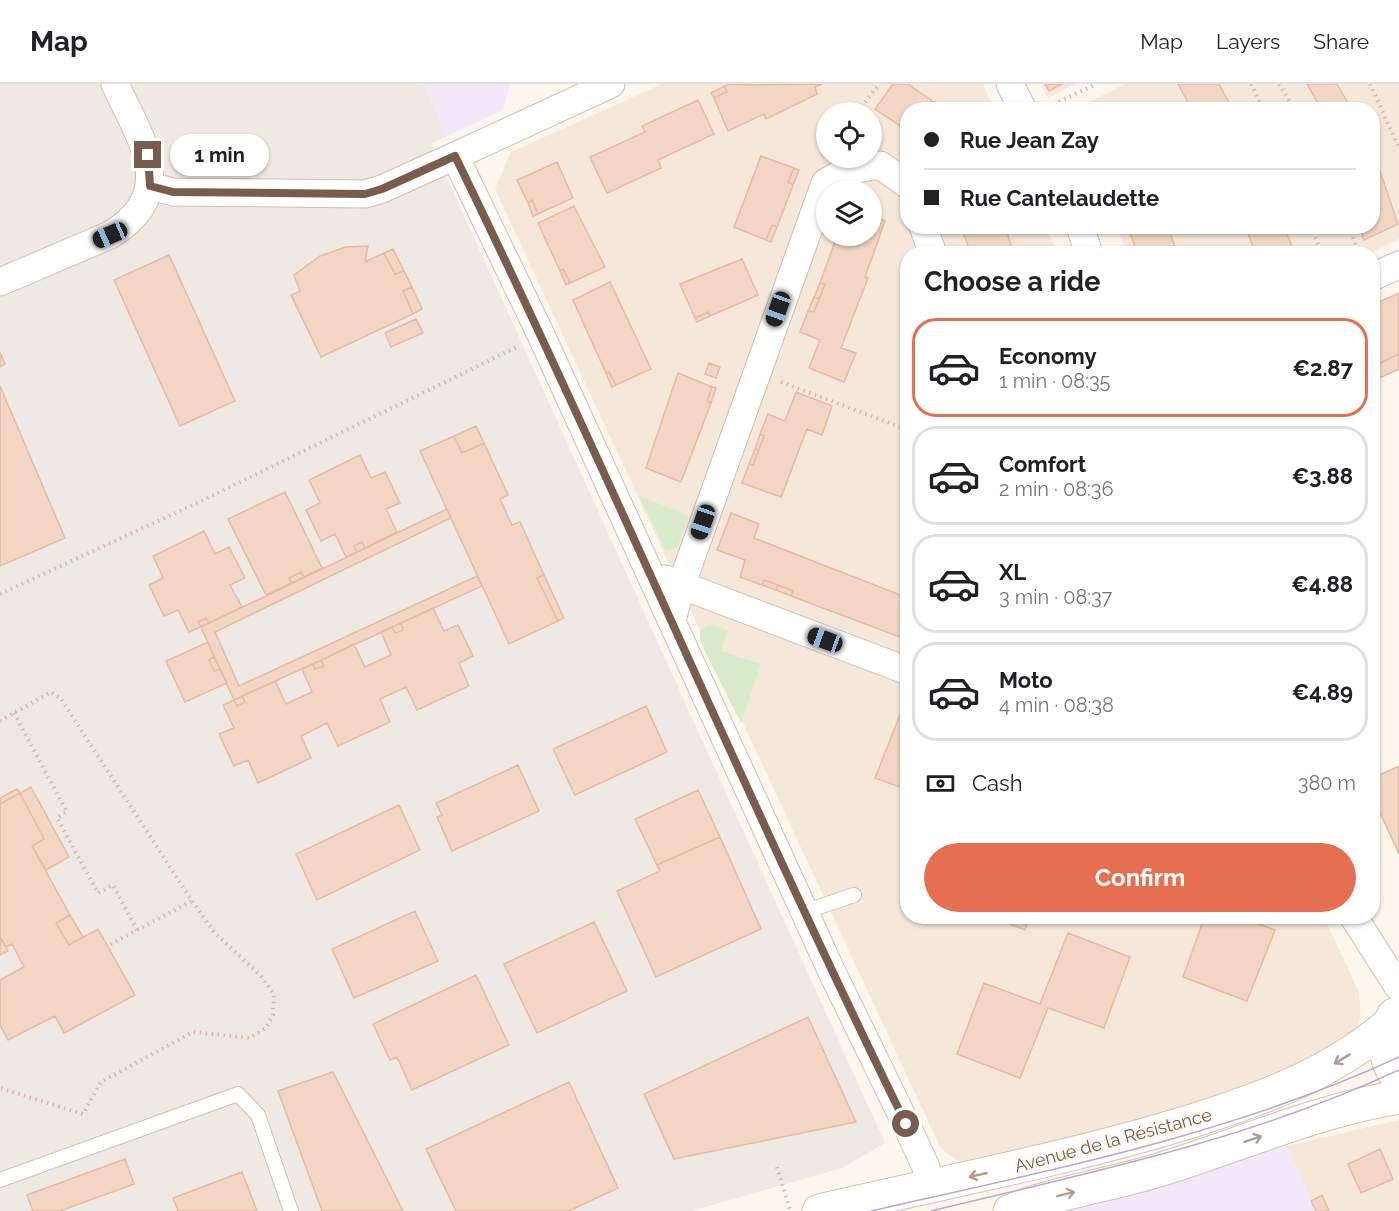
<!DOCTYPE html>
<html lang="en">
<head>
<meta charset="utf-8">
<style>
	body { margin:0; font-family:Raleway,sans-serif; background:#f6f6f6; color:#202124; height:100vh; display:flex; flex-direction:column; font-size:22px; white-space:nowrap }
	* { box-sizing:border-box; margin:0 }
	p { font-size:20px; color:#757577 }
	.icon { flex:none; width:33px; height:33px; fill:none; stroke:currentColor; stroke-width:2; stroke-linecap:round; stroke-linejoin:round }
	.map { position:relative; flex:1; overflow:hidden }
	.drawer { position:absolute; left:900px; top:162px; width:480px; height:678px; display:flex; flex-direction:column; background:#fff; border-radius:24px; box-shadow:0 2px 4px #0004 }
	.drawer>* { flex:none }
	.banner { position:absolute; left:900px; top:18px; width:480px; height:132px; border-radius:24px; box-shadow:0 2px 4px #0004; display:grid; align-content:center; height:132px; padding:0 24px; background:#fff }
	.tools { position:absolute; left:816px; top:18px; display:grid; gap:12px }
	.tools a { display:grid; place-items:center; width:66px; height:66px; border-radius:50%; background:#fff; box-shadow:0 2px 4px #0004; font-size:30px }
	.end { position:absolute; width:27px; height:27px; margin:-14px; border:8px solid #7a5c4d; background:#fff; box-shadow:0 0 0 3px #fff }
	.from { border-radius:50% }
	.bubble { position:absolute; height:42px; border-radius:21px; background:#fff; box-shadow:0 2px 4px #0004; font-size:20px; font-weight:700; line-height:42px; text-align:center }
	.car { position:absolute; width:18px; height:36px; margin:-18px -9px; border-radius:8px; box-shadow:0 0 4px 2px #0007; background:linear-gradient(#222 24%,#8ab4d8 0 40%,#222 0 76%,#8ab4d8 0 86%,#222 0) }
	.banner b { display:flex; align-items:center; gap:21px; height:57px; font-size:22px }
	.banner b+b { border-top:2px solid #e0e0e0 }
	.banner i { width:15px; height:15px; background:#202124 }
	ul { padding:0; list-style:none }
	li { display:flex; align-items:center; gap:18px; height:99px; margin:0 12px 9px; padding:0 12px; border:3px solid #e0e0e0; border-radius:24px }
	li div { flex:1 }
	li b { display:block; font-size:22px }
	li em { font-style:normal; font-weight:700 }
	li.current { border-color:#e76f51 }
	li>.icon { width:54px; height:54px; stroke-width:1.5 }
	h2 { padding:0 24px; font-size:27px; line-height:72px }
	.pay { display:flex; align-items:center; gap:15px; height:66px; padding:0 24px; font-size:22px }
	.pay p { margin-inline-start:auto }
	.action { display:flex; gap:12px; margin-top:auto; padding:12px 24px }
	.action a { flex:1; height:69px; border-radius:36px; background:#e76f51; color:#fff; font-size:24px; font-weight:700; line-height:69px; text-align:center }
	header { display:flex; align-items:center; gap:36px; box-sizing:border-box; height:84px; padding:0 30px; background:#fff; border-bottom:2px solid #e0e0e0 }
	header strong { font-size:28px }
	nav { display:flex; gap:33px; margin-inline-start:auto; font-size:21px }
	.map>svg:first-child { display:block }
	.residential { fill:#f5e8da; fill-rule:evenodd }
	.industrial { fill:#efe9e4 }
	.education { fill:#f3e8fa }
	.green { fill:#d8ecc9 }
	.building { fill:#f3d5c3; stroke:#e6bba3; stroke-width:1.5 }
	.lines { fill:none; stroke-linecap:round; stroke-linejoin:round }
	.lane-casing { stroke:#d1beb0; stroke-width:16 }
	.street-casing { stroke:#d1beb0; stroke-width:29 }
	.secondary-casing { stroke:#d6c0b0; stroke-width:35 }
	.path { stroke:#d9b8a5; stroke-width:4; stroke-dasharray:1.5 4.5; stroke-linecap:butt }
	.lane { stroke:#fff; stroke-width:14 }
	.street { stroke:#fff; stroke-width:27 }
	.secondary { stroke:#fff; stroke-width:33 }
	.tram { stroke:#b9a8c9; stroke-width:1.5 }
	.oneway { stroke:#af9d94 }
	.route { stroke:#7a5c4d; stroke-width:8 }
	.labels { text-anchor:middle; dominant-baseline:central; stroke-width:6; stroke-linejoin:round; paint-order:stroke }
	.street-label { font-size:18px; fill:#7a5c4d; stroke:#fffaf3 }
</style>
</head>
<body>
<header>
<strong>Map</strong>
<nav><a>Map</a><a>Layers</a><a>Share</a></nav>
</header>
<div class="map">
<svg width="1399" height="1127" viewBox="0 0 1399 1127">
	<rect width="100%" height="100%" fill="#fdf6ec"/>
	<path class="residential" d="M662 0H983L994 25 908 26V142L1046 143 1058 169 908 170V832L1324 833 1359 908 1361 933 1353 953 1284 993 1147 1040 982 1078 958 1077 941 1065 495 105 511 68ZM826 28H872V74H826ZM826 106H872V152H826Z
		M1041 0H1075L1048 14Z
		M1125 0H1399V155L1368 170 1128 169 1116 143 1372 142V26H1073Z
		M1399 1036V1127H1316L1286 1062Z"/>
	<path class="industrial" d="M0 0H423L447 52 431 59 885 1059 842 1084 691 1127H0Z"/>
	<path class="education" d="M423 0H510L503 26 447 52Z
		M1286 1062 1316 1127H1056L1124 1105Z"/>
	<path class="green" d="M638 411 689 432 677 464 666 466Z
		M709 540 728 546 721 567 761 580 741 639 700 557V547Z"/>
	<path class="building" d="M730 0 749 1 822 0 815 3 817 10 766 35 764 30 728 47 714 14 727 8 724 2Z
		M893 0H908L945 26H908V47L875 25Z
		M1045 0H1062L1049 7Z
		M1178 0H1219L1233 26H1192Z
		M1307 0H1337L1352 26H1322Z
		M724 2 727 8 714 14 711 9Z
		M698 16 714 50 658 76 661 84 607 109 590 73 645 48 642 42Z
		M1372 64 1398 140 1364 156 1359 142H1372Z
		M761 72 794 84 788 98 793 101 777 143 772 141 766 156 734 143Z
		M557 78 573 114 538 130 532 116 528 119 517 96Z
		M794 84 799 86 793 101 788 98Z
		M532 116 538 130 533 132 528 119Z
		M574 122 605 183 570 199 563 185 560 187 538 139Z
		M872 132 885 137 865 193 868 194 841 264 856 269 844 298 809 284 820 256 800 248 808 227 814 228 825 200 820 199 837 152H872Z
		M772 141 777 143 771 158 766 156Z
		M961 142H1005L1014 170H971Z
		M1127 142H1167L1178 170H1138Z
		M1245 142H1284L1295 170H1256Z
		M368 162 365 178 384 169 395 190 404 187 412 203 403 207 413 230 321 273 291 211 300 207 294 191 320 172 346 163Z
		M393 165 404 187 395 190 384 169Z
		M169 171 235 317 180 342 114 196Z
		M742 175 758 211 710 232 708 228 695 234 680 200Z
		M563 185 570 199 566 201 560 187Z
		M610 198 651 285 616 301 609 288 606 289 573 216Z
		M820 199 825 200 819 215 814 213Z
		M412 203 422 225 413 230 403 207Z
		M1399 209V270L1372 283V221Z
		M814 213 819 215 814 228 808 227Z
		M708 228 710 232 697 238 695 234Z
		M416 235 423 249 391 263 385 249Z
		M908 267V289L901 286Z
		M0 268 5 280 0 283Z
		M1399 270V285L1373 297 1372 283Z
		M709 279 720 283 716 294 705 290Z
		M609 288 616 301 612 303 606 289Z
		M678 289 712 303 707 317 711 319 681 398 646 384Z
		M0 302 65 454 0 482Z
		M712 303 716 304 711 319 707 317Z
		M796 308 832 322 822 351 807 345 781 413 742 399 749 380 753 381 764 352 760 350 768 330 785 337Z
		M476 342 484 359 462 369 454 352Z
		M760 350 764 352 759 366 755 365Z
		M454 352 462 369 484 359 508 411 500 415 512 441 520 438 544 491 537 494 558 537 509 560 420 367Z
		M755 365 759 366 753 381 749 380Z
		M360 371 371 394 385 388 400 419 386 425 397 448 365 464 362 458 354 462 357 468 346 473 335 450 321 457 306 426 320 419 309 396Z
		M285 408 322 484 304 493 301 488 289 494 291 499 266 511 228 435Z
		M447 425 451 434 215 548 239 602 477 492 482 502 234 616 201 543Z
		M731 429 759 440 754 454 908 514V556L791 512 793 507 778 501 764 496 762 501 740 493 745 476 717 466Z
		M204 447 215 470 229 463 245 494 230 501 242 523 209 539 206 534 198 538 201 543 189 548 178 526 164 532 149 501 163 494 153 472Z
		M362 458 365 464 357 468 354 462Z
		M301 488 304 493 291 499 289 494Z
		M544 491 564 534 558 537 537 494Z
		M764 496 778 501 776 506 762 501Z
		M778 501 793 507 791 512 776 506Z
		M433 524 444 547 458 541 473 572 459 579 469 602 417 626 406 603 380 615 390 638 338 662 327 639 301 652 311 674 258 699 248 676 234 682 219 650 234 644 223 621 234 616 237 622 245 618 242 612 275 597 286 620 312 608 302 585 313 580 315 585 324 582 321 576 354 560 365 583 391 571 381 548 392 543 395 549 403 546 401 539Z
		M206 534 209 539 201 543 198 538Z
		M401 539 403 546 395 549 392 543Z
		M208 558 214 573 209 576 214 587 220 585 227 599 185 618 166 577Z
		M214 573 220 585 214 587 209 576Z
		M321 576 324 582 315 585 313 580Z
		M242 612 245 618 237 622 234 616Z
		M646 622 667 668 575 711 553 665Z
		M903 623 908 625V706L875 694Z
		M518 681 539 727 452 767 437 733 442 731 436 719Z
		M1399 682V770L1372 711V694Z
		M31 703 69 773 46 786 32 762 44 755 20 709Z
		M17 705 20 709 0 720V714Z
		M698 706 720 753 657 781 635 735Z
		M20 709 44 755 32 762 70 831 56 839 69 861 98 845 135 911 64 949 55 932 8 956 0 941V896L24 883 12 860 6 863 0 853V720Z
		M399 721 420 766 317 816 296 770Z
		M720 753 761 845 656 893 617 807 660 787 657 781Z
		M908 772V788L902 786Z
		M415 827 438 877 354 914 332 865Z
		M70 831 83 853 69 861 56 839Z
		M990 832H1030L1025 846Z
		M1205 832H1238L1275 846 1247 917 1183 893Z
		M594 838 627 907 537 949 504 880Z
		M1068 849 1130 873 1104 944 1048 924 1020 994 957 970 984 899 1040 920Z
		M0 853 8 867 0 871Z
		M476 891 509 961 412 1006 397 973 390 976 373 940Z
		M808 933 856 1038 674 1075 644 1010Z
		M333 988 403 1127H322L278 1007Z
		M569 998 618 1104 569 1127H456L426 1065Z
		M1380 1065 1393 1095 1361 1109 1348 1080Z
		M125 1075 134 1100 60 1127H33L27 1111Z
		M242 1088 257 1127H178L173 1114Z
		M1322 1111 1329 1127H1316L1311 1117Z"/>
	<g class="lines">
		<g class="lane-casing">
			<path id="lane" d="M804 828 854 811
				M0 1096 238 1010 258 1031 291 1127"/>
		</g>
		<g class="street-casing">
			<path id="street" d="M611 0 455 72 541 251 831 886 906 1040 926 1083 929 1101
				M1010 0 1023 26
				M150 102 173 108 365 110 382 105 455 72
				M923 142 933 170
				M1080 142 1089 170
				M1372 193 1399 181
				M0 198 110 151C180 109 141 56 115 0
				M665 495 908 587
				M672 537 681 502 825 99 845 87 880 81 908 101
				M1353 832 1399 904"/>
		</g>
		<g class="secondary-casing">
			<path id="secondary" d="M1394 931C1382 952 1383 976 1399 995
				M819 1127C940 1099 1063 1076 1182 1040 1256 1017 1329 992 1389 940
				M1010 1127C1058 1108 1110 1101 1159 1086 1237 1062 1318 1026 1399 1013"/>
		</g>
		<path class="path" d="M1251 0 1264 26
			M1279 0 1295 26
			M1370 0 1399 64
			M1048 23 1096 0
			M858 28 879 0
			M1311 142 1322 170
			M1349 142 1359 170
			M781 298 908 346
			M0 510 195 420 519 262
			M14 629 67 728 57 734 98 809 113 801 137 846 107 862
			M0 637 51 608 61 615 192 817 214 848 260 891 274 910 273 931 266 944 250 954 193 948 101 998 83 1030 0 1004
			M137 846 192 817
			M777 1083 790 1126"/>
		<use href="#lane" class="lane"/>
		<use href="#street" class="street"/>
		<use href="#secondary" class="secondary"/>
		<path class="tram" d="M871 1127C1050 1086 1231 1051 1399 973
			M931 1127C1090 1089 1251 1055 1399 986"/>
	</g>
	<defs><path id="oneway-shaft" d="M-6 0H5M1.5-3L5.5 0L1.5 3" fill="none" stroke-width="1.6" stroke-linecap="round" stroke-linejoin="round" transform="scale(1.5)"/></defs>
	<g class="oneway">
		<use href="#oneway-shaft" transform="translate(1342 975) rotate(149)"/>
		<use href="#oneway-shaft" transform="translate(1253 1055) rotate(-18)"/>
		<use href="#oneway-shaft" transform="translate(978 1091) rotate(167)"/>
		<use href="#oneway-shaft" transform="translate(1066 1110) rotate(-14)"/>
	</g>
	<g class="lines">
		<path class="route" d="M148 71 150 102 173 108 365 110 382 105 455 72C611 392 749 721 906 1040"/>
	</g>
	<g class="labels">
		<g class="street-label">
			<text transform="translate(1113 1056) rotate(-15)">Avenue de la Résistance</text>
		</g>
	</g>
</svg>
<div class="tools">
<a><svg class="icon" aria-label="locate" viewBox="0 0 24 24"><circle cx="12" cy="12" r="6"/><path d="M12 2v4M12 18v4M2 12h4M18 12h4"/></svg></a>
<a><svg class="icon" aria-label="layers" viewBox="0 0 24 24"><path d="M12 4l9 5-9 5-9-5zM3 14l9 5 9-5"/></svg></a>
</div>
<i class="end from" style="left:906px;top:1040px"></i>
<i class="end" style="left:148px;top:71px"></i>
<div class="bubble" style="left:170px;top:50px;width:99px">1 min</div>
<i class="car" style="left:110px;top:151px;rotate:246deg"></i>
<i class="car" style="left:778px;top:225px;rotate:200deg"></i>
<i class="car" style="left:703px;top:438px;rotate:199deg"></i>
<i class="car" style="left:825px;top:556px;rotate:290deg"></i>
<div class="banner">
<b><i class="from"></i>Rue Jean Zay</b>
<b><i></i>Rue Cantelaudette</b>
</div>
<section class="drawer">
<h2>Choose a ride</h2>
<ul>
<li class="current"><svg class="icon" aria-label="car" viewBox="0 0 24 24"><path d="M5 17H2v-5l4-1 3-4h7l3 4 3 1v5h-3M9 17h6M6 11h13"/><circle cx="7" cy="17" r="2"/><circle cx="17" cy="17" r="2"/></svg><div><b>Economy</b><p>1 min · 08:35</p></div><em>€2.87</em></li>
<li><svg class="icon" aria-label="car" viewBox="0 0 24 24"><path d="M5 17H2v-5l4-1 3-4h7l3 4 3 1v5h-3M9 17h6M6 11h13"/><circle cx="7" cy="17" r="2"/><circle cx="17" cy="17" r="2"/></svg><div><b>Comfort</b><p>2 min · 08:36</p></div><em>€3.88</em></li>
<li><svg class="icon" aria-label="car" viewBox="0 0 24 24"><path d="M5 17H2v-5l4-1 3-4h7l3 4 3 1v5h-3M9 17h6M6 11h13"/><circle cx="7" cy="17" r="2"/><circle cx="17" cy="17" r="2"/></svg><div><b>XL</b><p>3 min · 08:37</p></div><em>€4.88</em></li>
<li><svg class="icon" aria-label="car" viewBox="0 0 24 24"><path d="M5 17H2v-5l4-1 3-4h7l3 4 3 1v5h-3M9 17h6M6 11h13"/><circle cx="7" cy="17" r="2"/><circle cx="17" cy="17" r="2"/></svg><div><b>Moto</b><p>4 min · 08:38</p></div><em>€4.89</em></li>
</ul>
<div class="pay"><svg class="icon" aria-label="cash" viewBox="0 0 24 24"><path d="M3 7h18v10H3z"/><circle cx="12" cy="12" r="2"/></svg>Cash<p>380 m</p></div>
<div class="action"><a>Confirm</a></div>
</section>
</div>
</body>
</html>
